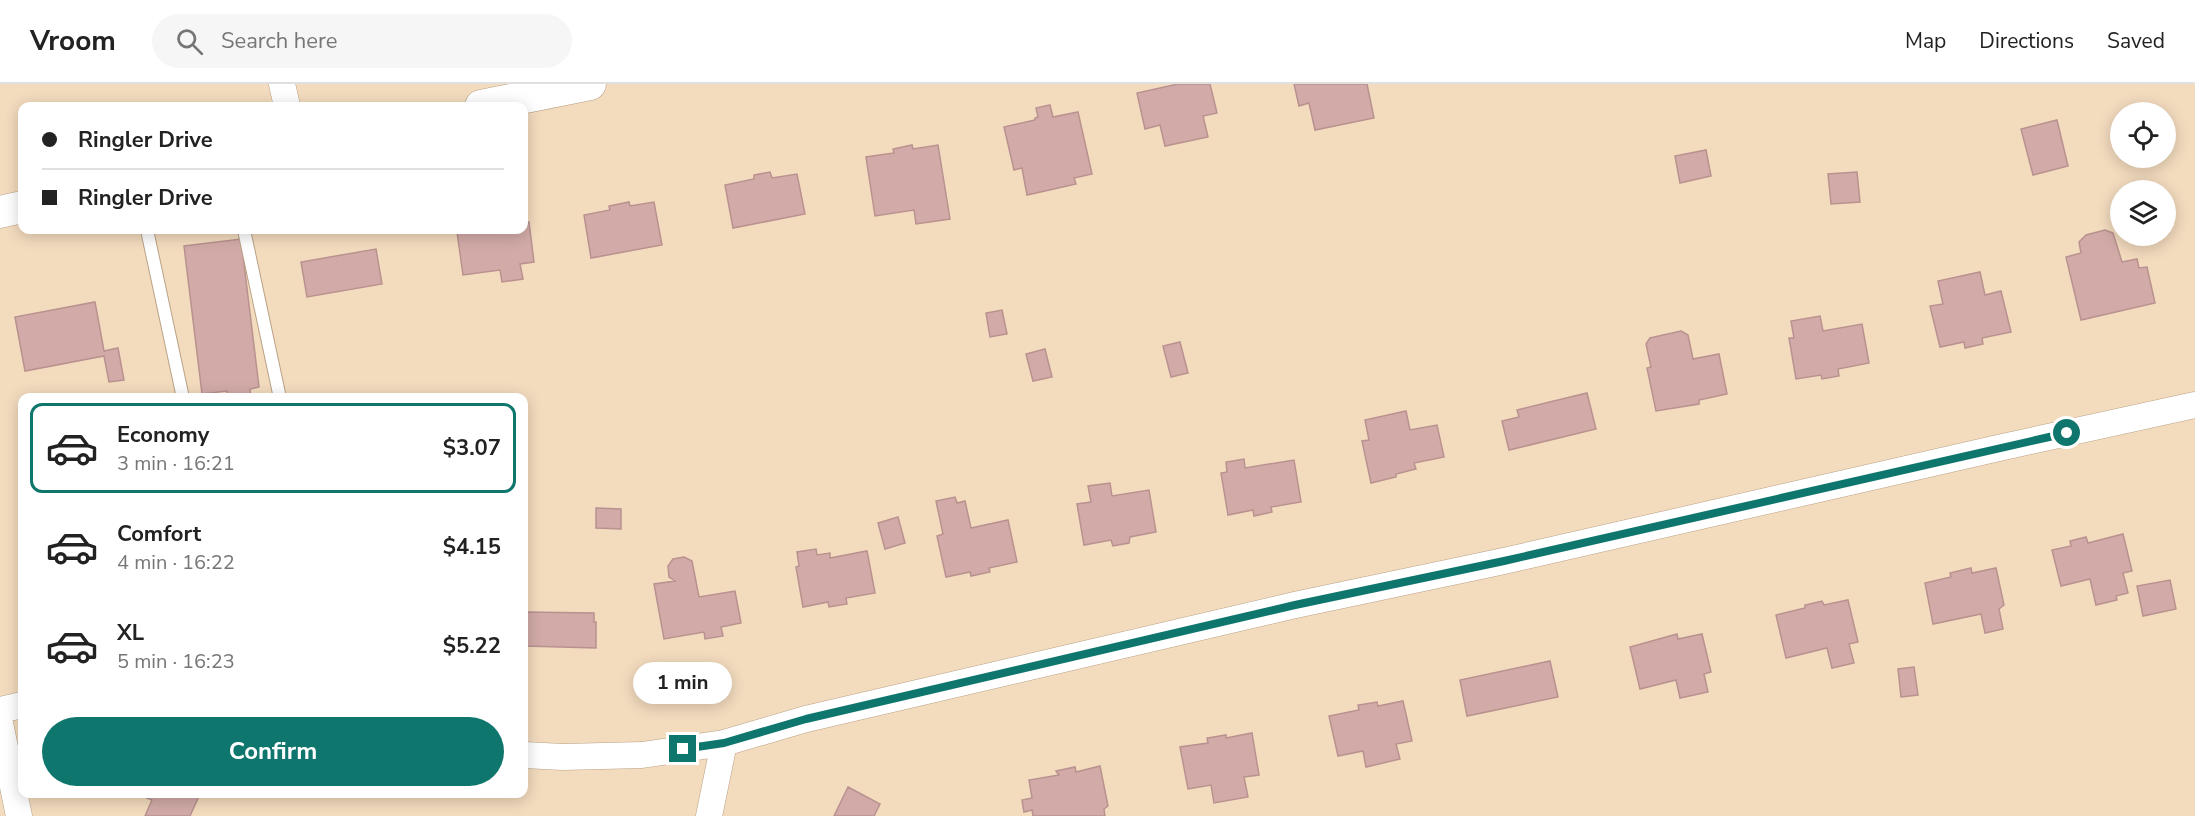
<!DOCTYPE html>
<html lang="en">
<head>
<meta charset="utf-8">
<style>
	body { margin:0; font-family:"Nunito Sans",sans-serif; background:#f6f6f6; color:#222; height:100vh; display:flex; flex-direction:column; font-size:22px; white-space:nowrap }
	* { box-sizing:border-box; margin:0 }
	p { font-size:20px; color:#767676 }
	.icon { flex:none; width:33px; height:33px; fill:none; stroke:currentColor; stroke-width:2; stroke-linecap:round; stroke-linejoin:round }
	.map { position:relative; flex:1; overflow:hidden }
	.details { position:absolute; left:18px; top:309px; width:510px; height:405px; display:flex; flex-direction:column; background:#fff; border-radius:12px; box-shadow:0 3px 15px #0003 }
	.details>* { flex:none }
	.banner { position:absolute; left:18px; top:18px; width:510px; height:132px; border-radius:12px; box-shadow:0 3px 15px #0003; display:grid; align-content:center; height:132px; padding:0 24px; background:#fff }
	.controls { position:absolute; left:2110px; top:18px; display:grid; gap:12px }
	.controls a { display:grid; place-items:center; width:66px; height:66px; border-radius:50%; background:#fff; box-shadow:0 3px 15px #0003; font-size:30px }
	.end { position:absolute; width:27px; height:27px; margin:-14px; border:8px solid #0f766e; background:#fff; box-shadow:0 0 0 3px #fff }
	.from { border-radius:50% }
	.bubble { position:absolute; height:42px; border-radius:21px; background:#fff; box-shadow:0 3px 15px #0003; font-size:20px; font-weight:700; line-height:42px; text-align:center }
	.banner b { display:flex; align-items:center; gap:21px; height:57px; font-size:22px }
	.banner b+b { border-top:2px solid #e0e0e0 }
	.banner i { width:15px; height:15px; background:#222 }
	ul { padding:10px 0 0; list-style:none }
	li { display:flex; align-items:center; gap:18px; height:90px; margin:0 12px 9px; padding:0 12px; border:3px solid transparent; border-radius:12px }
	li div { flex:1 }
	li b { display:block; font-size:22px }
	li em { font-style:normal; font-weight:700 }
	li.active { border-color:#0f766e }
	li>.icon { width:54px; height:54px; stroke-width:1.5 }
	.action { display:flex; gap:12px; margin-top:auto; padding:12px 24px }
	.action a { flex:1; height:69px; border-radius:36px; background:#0f766e; color:#fff; font-size:24px; font-weight:700; line-height:69px; text-align:center }
	header { display:flex; align-items:center; gap:36px; box-sizing:border-box; height:84px; padding:0 30px; background:#fff; border-bottom:2px solid #e0e0e0 }
	header strong { font-size:28px }
	nav { display:flex; gap:33px; margin-inline-start:auto; font-size:21px }
	.search { width:420px; height:54px; background:#f6f6f6; display:flex; align-items:center; gap:15px; box-sizing:border-box; padding:0 21px; border-radius:33px; color:#767676; font-size:22px }
	.map>svg:first-child { display:block }
	.building { fill:#d2aba8; stroke:#b99290; stroke-width:1.5 }
	.lines { fill:none; stroke-linecap:round; stroke-linejoin:round }
	.service-casing { stroke:#b9a286; stroke-width:14 }
	.minor-casing { stroke:#b9a286; stroke-width:27 }
	.tertiary-casing { stroke:#b9a286; stroke-width:33 }
	.service { stroke:#fff; stroke-width:12 }
	.minor { stroke:#fff; stroke-width:26 }
	.tertiary { stroke:#fff; stroke-width:32 }
	.route { stroke:#0f766e; stroke-width:8 }
</style>
</head>
<body>
<header>
<strong>Vroom</strong>
<div class="search"><svg class="icon" aria-label="search" viewBox="0 0 24 24"><circle cx="10" cy="10" r="6"/><path d="M15 15l6 6"/></svg>Search here</div>
<nav><a>Map</a><a>Directions</a><a>Saved</a></nav>
</header>
<div class="map">
<svg width="2195" height="732" viewBox="0 0 2195 732">
	<rect width="100%" height="100%" fill="#f3dbbe"/>
	<path class="building" d="M1178 0H1210L1217 29 1203 32 1208 53 1165 62 1160 41 1145 45 1137 9Z
		M1294 0H1367L1374 34 1315 46 1309 19 1299 22Z
		M1050 21 1053 33 1078 28 1092 90 1074 94 1076 100 1027 111 1022 84 1014 86 1004 43 1035 36V34L1038 33 1036 24Z
		M2057 36 2068 82 2033 91 2021 45Z
		M912 61 913 65 938 61 950 135 916 140 914 126 875 132 866 73 894 69 893 65Z
		M1706 66 1711 92 1680 99 1675 72Z
		M770 88 772 94 797 90 805 130 733 144 725 101 754 95V91Z
		M1857 88 1860 118 1831 120 1828 90Z
		M629 118 630 122 654 118 662 161 591 174 584 131 610 126 609 122Z
		M529 138 534 178 520 180 523 195 502 198 500 186 463 191 457 148 477 146H524V139Z
		M2105 146 2113 149 2122 178 2137 175 2139 184 2147 183 2155 219 2081 236 2066 173 2081 169 2079 158 2086 151Z
		M241 155 259 303 250 305 251 314H227V307L202 310 184 162Z
		M376 165 382 200 307 213 301 178Z
		M1980 188 1985 211 2001 207 2011 248 1982 254 1983 260 1965 264 1964 258 1940 263 1930 222 1943 220 1938 197Z
		M95 218 104 267 118 264 124 296 109 298 104 272 25 287 15 233Z
		M1002 226 1007 250 990 253 986 229Z
		M1820 232 1823 247 1862 240 1869 279 1838 285 1839 292 1822 295 1821 291 1796 295 1789 254H1794L1791 237Z
		M1681 247 1688 251 1693 275 1719 270 1727 310 1699 316V320L1656 327 1647 284 1651 283 1646 260 1650 254Z
		M1180 258 1188 289 1171 293 1163 262Z
		M1045 265 1052 293 1033 297 1026 270Z
		M1587 309 1596 345 1509 366 1502 337 1519 333 1517 326Z
		M1406 327 1410 346 1437 341 1444 373 1414 379 1416 385 1396 390V393L1371 399 1362 357 1369 356 1365 336Z
		M1244 375 1245 384 1294 376 1301 418 1271 423 1272 428 1254 432 1253 426 1228 431 1221 389 1227 388 1226 378Z
		M1110 399 1112 412 1149 406 1156 448 1130 453 1129 459 1113 462 1111 456 1084 461 1077 420 1091 418 1088 402Z
		M955 413 957 419 965 417 971 444 1008 436 1017 478 989 484 990 488 971 492 970 488 946 493 937 452 943 450 936 417Z
		M596 424 621 425V445L596 444Z
		M898 433 905 459 885 465 878 439Z
		M2123 450 2132 487 2123 489 2128 509 2116 512 2117 516 2096 521 2090 495 2061 502 2052 466 2071 462 2070 457 2086 453 2088 459Z
		M816 465 817 471 830 469V474L867 467 875 509 846 514 847 520 829 523 828 518 803 523 796 483 799 482 797 468Z
		M684 473 692 477 699 513 735 507 741 539 721 543 723 552 705 555 704 548 664 555 654 500 675 497 669 493 668 482 673 475Z
		M1971 484 1972 489 1996 484 2004 521 1999 525 2003 545 1985 549 1981 530 1933 540 1925 499 1951 493 1950 489Z
		M2170 496 2176 525 2143 532 2137 502Z
		M1848 516 1858 558 1849 560 1854 579 1832 584 1827 564 1786 574 1776 531 1805 524V521L1822 517 1824 521Z
		M524 528 594 529V538H596V564L524 562Z
		M1677 550 1678 555 1702 550 1711 588 1704 590 1708 608 1680 614 1676 596 1640 605 1630 563Z
		M1550 577 1558 613 1467 632 1460 596Z
		M1914 583 1918 611 1901 613 1898 585Z
		M1403 617 1412 657 1396 660 1400 675 1366 683 1363 667 1338 672 1329 632 1359 626 1358 621 1377 618 1378 622Z
		M1252 649 1259 691 1244 693 1248 713 1214 719 1211 701 1188 705 1180 663 1208 659 1207 654 1226 651V654Z
		M1100 682 1108 722 1104 725 1105 732H1033L1032 726 1024 728 1022 716 1032 714 1029 696 1059 691 1056 687 1075 683 1076 688Z
		M848 703 880 720 874 732H834Z
		M149 710H200L190 732H145L152 716 147 714Z"/>
	<g class="lines">
		<g class="service-casing">
			<path id="service" d="M147 146 183 314
				M244 146 280 314"/>
		</g>
		<g class="minor-casing">
			<path id="minor" d="M282 0 287 22
				M0 626 22 621
				M0 639 19 732
				M524 671 563 673 642 671 724 659 806 635 1295 521 1504 477 2003 363 2195 321
				M709 732 724 659"/>
		</g>
		<g class="tertiary-casing">
			<path id="tertiary" d="M481 22 590 0
				M0 128 22 123"/>
		</g>
		<use href="#service" class="service"/>
		<use href="#minor" class="minor"/>
		<use href="#tertiary" class="tertiary"/>
	</g>
	<g class="lines">
		<path class="route" d="M683 665 724 659 806 635 1295 521 1504 477 2067 349"/>
	</g>
</svg>
<div class="controls">
<a><svg class="icon" aria-label="locate" viewBox="0 0 24 24"><circle cx="12" cy="12" r="6"/><path d="M12 2v4M12 18v4M2 12h4M18 12h4"/></svg></a>
<a><svg class="icon" aria-label="layers" viewBox="0 0 24 24"><path d="M12 4l9 5-9 5-9-5zM3 14l9 5 9-5"/></svg></a>
</div>
<i class="end from" style="left:2067px;top:349px"></i>
<i class="end" style="left:683px;top:665px"></i>
<div class="bubble" style="left:633px;top:578px;width:99px">1 min</div>
<div class="banner">
<b><i class="from"></i>Ringler Drive</b>
<b><i></i>Ringler Drive</b>
</div>
<section class="details">
<ul>
<li class="active"><svg class="icon" aria-label="car" viewBox="0 0 24 24"><path d="M5 17H2v-5l4-1 3-4h7l3 4 3 1v5h-3M9 17h6M6 11h13"/><circle cx="7" cy="17" r="2"/><circle cx="17" cy="17" r="2"/></svg><div><b>Economy</b><p>3 min · 16:21</p></div><em>$3.07</em></li>
<li><svg class="icon" aria-label="car" viewBox="0 0 24 24"><path d="M5 17H2v-5l4-1 3-4h7l3 4 3 1v5h-3M9 17h6M6 11h13"/><circle cx="7" cy="17" r="2"/><circle cx="17" cy="17" r="2"/></svg><div><b>Comfort</b><p>4 min · 16:22</p></div><em>$4.15</em></li>
<li><svg class="icon" aria-label="car" viewBox="0 0 24 24"><path d="M5 17H2v-5l4-1 3-4h7l3 4 3 1v5h-3M9 17h6M6 11h13"/><circle cx="7" cy="17" r="2"/><circle cx="17" cy="17" r="2"/></svg><div><b>XL</b><p>5 min · 16:23</p></div><em>$5.22</em></li>
</ul>
<div class="action"><a>Confirm</a></div>
</section>
</div>
</body>
</html>
